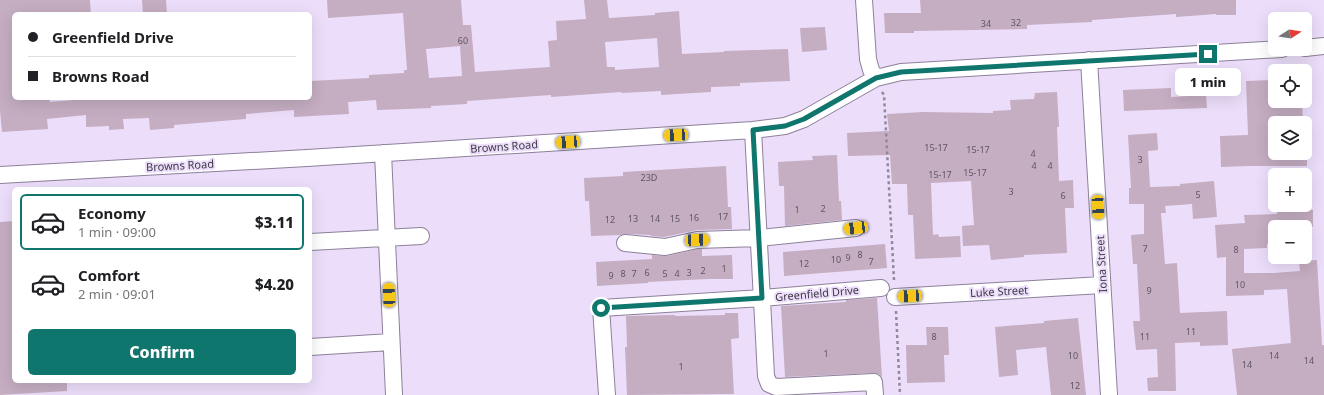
<!DOCTYPE html>
<html lang="en">
<head>
<meta charset="utf-8">
<style>
	body { margin:0; font-family:"Noto Sans",sans-serif; background:#f6f6f6; color:#202124; height:100vh; display:flex; flex-direction:column; font-size:15px; white-space:nowrap }
	* { box-sizing:border-box; margin:0 }
	p { font-size:13px; color:#757577 }
	.icon { flex:none; width:22px; height:22px; fill:none; stroke:currentColor; stroke-width:2; stroke-linecap:round; stroke-linejoin:round }
	.map { position:relative; flex:1; overflow:hidden }
	.side { position:absolute; left:12px; top:187px; width:300px; height:196px; display:flex; flex-direction:column; background:#fff; border-radius:6px; box-shadow:0 4px 16px #0002 }
	.side>* { flex:none }
	.banner { position:absolute; left:12px; top:12px; width:300px; height:88px; border-radius:6px; box-shadow:0 4px 16px #0002; display:grid; align-content:center; height:88px; padding:0 16px; background:#fff }
	.needle { width:26px; rotate:78deg }
	.controls { position:absolute; left:1268px; top:12px; display:grid; gap:8px }
	.controls a { display:grid; place-items:center; width:44px; height:44px; border-radius:6px; background:#fff; box-shadow:0 4px 16px #0002; font-size:20px }
	.end { position:absolute; width:18px; height:18px; margin:-9px; border:5px solid #0f766e; background:#fff; box-shadow:0 0 0 2px #fff }
	.from { border-radius:50% }
	.bubble { position:absolute; height:28px; border-radius:6px; background:#fff; box-shadow:0 4px 16px #0002; font-size:13px; font-weight:800; line-height:28px; text-align:center }
	.car { position:absolute; width:12px; height:24px; margin:-12px -6px; border-radius:5px; box-shadow:0 0 3px 1px #0007; background:linear-gradient(#f5c518 24%,#345 0 40%,#f5c518 0 76%,#345 0 86%,#f5c518 0) }
	.banner b { display:flex; align-items:center; gap:14px; height:38px; font-size:15px }
	.banner b+b { border-top:1px solid #e0e0e0 }
	.banner i { width:10px; height:10px; background:#202124 }
	ul { padding:7px 0 0; list-style:none }
	li { display:flex; align-items:center; gap:12px; height:56px; margin:0 8px 6px; padding:0 8px; border:2px solid transparent; border-radius:6px }
	li div { flex:1 }
	li b { display:block; font-size:15px }
	li em { font-style:normal; font-weight:800 }
	li.selected { border-color:#0f766e }
	li>.icon { width:36px; height:36px; stroke-width:1.5 }
	.button { display:flex; gap:8px; margin-top:auto; padding:8px 16px }
	.button a { flex:1; height:46px; border-radius:6px; background:#0f766e; color:#fff; font-size:16px; font-weight:800; line-height:46px; text-align:center }
	.map>svg:first-child { display:block }
	.building { fill:#c5adc2; fill-rule:evenodd }
	.lines { fill:none; stroke-linecap:round; stroke-linejoin:round }
	.minor-casing { stroke:#8d809a; stroke-width:18 }
	.path { stroke:#92889c; stroke-width:2.5; stroke-dasharray:3 3; stroke-linecap:butt }
	.minor { stroke:#fff; stroke-width:16 }
	.route { stroke:#0f766e; stroke-width:5 }
	.labels { text-anchor:middle; dominant-baseline:central; stroke-width:4; stroke-linejoin:round; paint-order:stroke }
	.number-label { font-size:9px; fill:#605664 }
	.street-label { font-size:11px; fill:#3e3944; stroke:#ecdefb }
</style>
</head>
<body>
<div class="map">
<svg width="1324" height="395" viewBox="0 0 1324 395">
	<rect width="100%" height="100%" fill="#ecdefb"/>
	<path class="building" d="M0 0H90L91 14H14V98H50V102L74 100V98H104V100L143 98H310V81L369 78V75L404 73V70H407L403 13 328 18 327 0H461L463 25H471L475 72 550 67 548 41 557 40 556 21 586 19 584 0H607L609 18 655 15V13L679 11 682 54 724 52V51L788 49 790 81 740 83V86L711 87V92L661 95V91L621 93V92L551 97V95L467 101V104L431 106V108L407 109 377 110 376 100 348 102 349 114 294 117V110L246 114V119L174 125V128L150 130 149 118 123 119 124 129 109 130V126L86 127V115L47 119 48 129 2 132 0 110ZM657 38 659 67 615 70V67H607L605 42ZM460 46 462 76 429 78 426 49Z
		M142 0H166L167 14H143Z
		M920 0H1236V15H1216V14L1176 17V14L1092 20V22L1027 25V29L914 31V33H885L884 13H921Z
		M825 27 827 50 802 52 800 28Z
		M1275 80V101H1302L1303 121 1275 122V153H1307V166H1248L1221 167 1220 136 1248 135 1246 81Z
		M1171 88V97L1206 95 1207 108 1124 111 1123 90Z
		M1057 92 1059 127H1057L1059 181 1073 180 1074 208H1065L1067 253 1024 255V257L991 260 989 245 963 246 962 226 974 225 971 181 931 183 933 235 938 234 939 237 960 236 961 257 915 259 913 215H908L907 184H892L890 155 848 156 847 133 889 131 887 114 923 112 993 113V111L1011 110 1010 100 1034 99 1035 93Z
		M1157 133 1158 150 1148 151 1150 187 1180 186V184L1214 181 1217 217 1193 219 1192 204 1165 206 1166 213H1161L1165 264 1177 263 1180 313 1227 311 1228 345 1200 346V342L1175 343 1176 391H1148L1147 378 1158 377 1157 349 1136 350 1133 321H1140L1137 264H1133L1131 235 1144 234V204H1129V188H1131L1128 135Z
		M837 155 839 201H841L842 220 785 226 784 186H779L778 162 813 160 812 156Z
		M726 166 728 207H731L732 229 697 230 664 237 651 236V235L626 234 620 235 591 236 589 201H585L584 178 623 176V172Z
		M1277 205H1310V210H1313V227H1275V230H1274L1275 244H1267V248L1244 249V273H1274L1300 271 1299 261 1317 260 1322 345H1324V395H1237L1232 349 1291 343 1287 289 1264 290V295L1226 296V257L1217 258 1215 225 1245 223 1244 215 1277 214Z
		M14 221V381H67V391L0 395V222Z
		M885 244 887 268 784 276 783 252Z
		M698 249H702V256L732 255 733 279H708L648 282V283L597 286 596 262 652 259V255L667 256Z
		M877 298 882 377 879 374 874 373 785 377 781 306 846 302V300Z
		M725 313H738L739 338 731 339 734 394 627 395 625 347H627L626 316 675 315V316L725 315Z
		M1078 318 1086 395H1051L1046 347 1016 350 1018 375 999 377 995 327 1044 323V321Z
		M926 327H948L949 355H944L945 382 907 383 906 345H927Z"/>
	<g class="lines">
		<g class="minor-casing">
			<path id="minor" d="M864 0 868 59 871 70 876 78
				M1305 48 1324 46
				M1089 60 1109 395
				M753 130 766 376 769 384 776 387 874 382 875 395
				M383 153 394 395
				M0 175 307 158 753 130 785 126 804 119 876 78 901 72 1282 49
				M310 242 421 236
				M625 243 665 247 697 240 759 238 856 228
				M895 297 1102 285
				M310 347 391 342
				M607 395 601 308 762 298 881 288"/>
		</g>
		<path class="path" d="M882 92 884 95 894 280
			M896 311 900 395"/>
		<use href="#minor" class="minor"/>
	</g>
	<g class="lines">
		<path class="route" d="M601 308 762 298 753 130 785 126 804 119 876 78 901 72 1208 54"/>
	</g>
	<g class="labels">
		<g class="number-label">
			<text x="1016" y="22">32</text>
			<text x="986" y="23">34</text>
			<text x="463" y="40">60</text>
			<text x="936" y="147">15-17</text>
			<text x="978" y="149">15-17</text>
			<text x="1033" y="153">4</text>
			<text x="1140" y="159">3</text>
			<text x="1034" y="165">4</text>
			<text x="1050" y="165">4</text>
			<text x="975" y="172">15-17</text>
			<text x="940" y="174">15-17</text>
			<text x="649" y="177">23D</text>
			<text x="1011" y="191">3</text>
			<text x="1198" y="194">5</text>
			<text x="1063" y="195">6</text>
			<text x="823" y="208">2</text>
			<text x="797" y="209">1</text>
			<text x="723" y="216">17</text>
			<text x="694" y="217">16</text>
			<text x="633" y="218">13</text>
			<text x="655" y="218">14</text>
			<text x="675" y="218">15</text>
			<text x="610" y="219">12</text>
			<text x="1145" y="248">7</text>
			<text x="1236" y="249">8</text>
			<text x="860" y="254">8</text>
			<text x="848" y="257">9</text>
			<text x="836" y="259">10</text>
			<text x="871" y="261">7</text>
			<text x="804" y="263">12</text>
			<text x="724" y="268">1</text>
			<text x="703" y="270">2</text>
			<text x="647" y="272">6</text>
			<text x="689" y="272">3</text>
			<text x="623" y="273">8</text>
			<text x="634" y="273">7</text>
			<text x="665" y="273">5</text>
			<text x="677" y="273">4</text>
			<text x="611" y="275">9</text>
			<text x="1240" y="284">10</text>
			<text x="1149" y="290">9</text>
			<text x="1191" y="331">11</text>
			<text x="934" y="336">8</text>
			<text x="1145" y="336">11</text>
			<text x="826" y="353">1</text>
			<text x="1073" y="355">10</text>
			<text x="1274" y="355">14</text>
			<text x="1309" y="360">14</text>
			<text x="1247" y="364">14</text>
			<text x="681" y="366">1</text>
			<text x="1075" y="385">12</text>
		</g>
		<g class="street-label">
			<text transform="translate(504 146) rotate(-4)">Browns Road</text>
			<text transform="translate(180 165) rotate(-3)">Browns Road</text>
			<text transform="translate(1101 264) rotate(-93)">Iona Street</text>
			<text transform="translate(999 291) rotate(-3)">Luke Street</text>
			<text transform="translate(817 293) rotate(-5)">Greenfield Drive</text>
		</g>
	</g>
</svg>
<div class="controls">
<a><svg class="needle" viewBox="-14 -14 28 28"><path d="M0-13l5 13h-10z" fill="#e53935"/><path d="M0 13l5-13h-10z" fill="#757577"/></svg></a>
<a><svg class="icon" aria-label="locate" viewBox="0 0 24 24"><circle cx="12" cy="12" r="6"/><path d="M12 2v4M12 18v4M2 12h4M18 12h4"/></svg></a>
<a><svg class="icon" aria-label="layers" viewBox="0 0 24 24"><path d="M12 4l9 5-9 5-9-5zM3 14l9 5 9-5"/></svg></a>
<a>+</a>
<a>−</a>
</div>
<i class="end from" style="left:601px;top:308px"></i>
<i class="end" style="left:1208px;top:54px"></i>
<div class="bubble" style="left:1175px;top:68px;width:66px">1 min</div>
<i class="car" style="left:676px;top:135px;rotate:267deg"></i>
<i class="car" style="left:568px;top:142px;rotate:266deg"></i>
<i class="car" style="left:1098px;top:207px;rotate:177deg"></i>
<i class="car" style="left:856px;top:228px;rotate:263deg"></i>
<i class="car" style="left:697px;top:240px;rotate:88deg"></i>
<i class="car" style="left:389px;top:295px;rotate:358deg"></i>
<i class="car" style="left:910px;top:296px;rotate:267deg"></i>
<div class="banner">
<b><i class="from"></i>Greenfield Drive</b>
<b><i></i>Browns Road</b>
</div>
<section class="side">
<ul>
<li class="selected"><svg class="icon" aria-label="car" viewBox="0 0 24 24"><path d="M5 17H2v-5l4-1 3-4h7l3 4 3 1v5h-3M9 17h6M6 11h13"/><circle cx="7" cy="17" r="2"/><circle cx="17" cy="17" r="2"/></svg><div><b>Economy</b><p>1 min · 09:00</p></div><em>$3.11</em></li>
<li><svg class="icon" aria-label="car" viewBox="0 0 24 24"><path d="M5 17H2v-5l4-1 3-4h7l3 4 3 1v5h-3M9 17h6M6 11h13"/><circle cx="7" cy="17" r="2"/><circle cx="17" cy="17" r="2"/></svg><div><b>Comfort</b><p>2 min · 09:01</p></div><em>$4.20</em></li>
</ul>
<div class="button"><a>Confirm</a></div>
</section>
</div>
</body>
</html>
